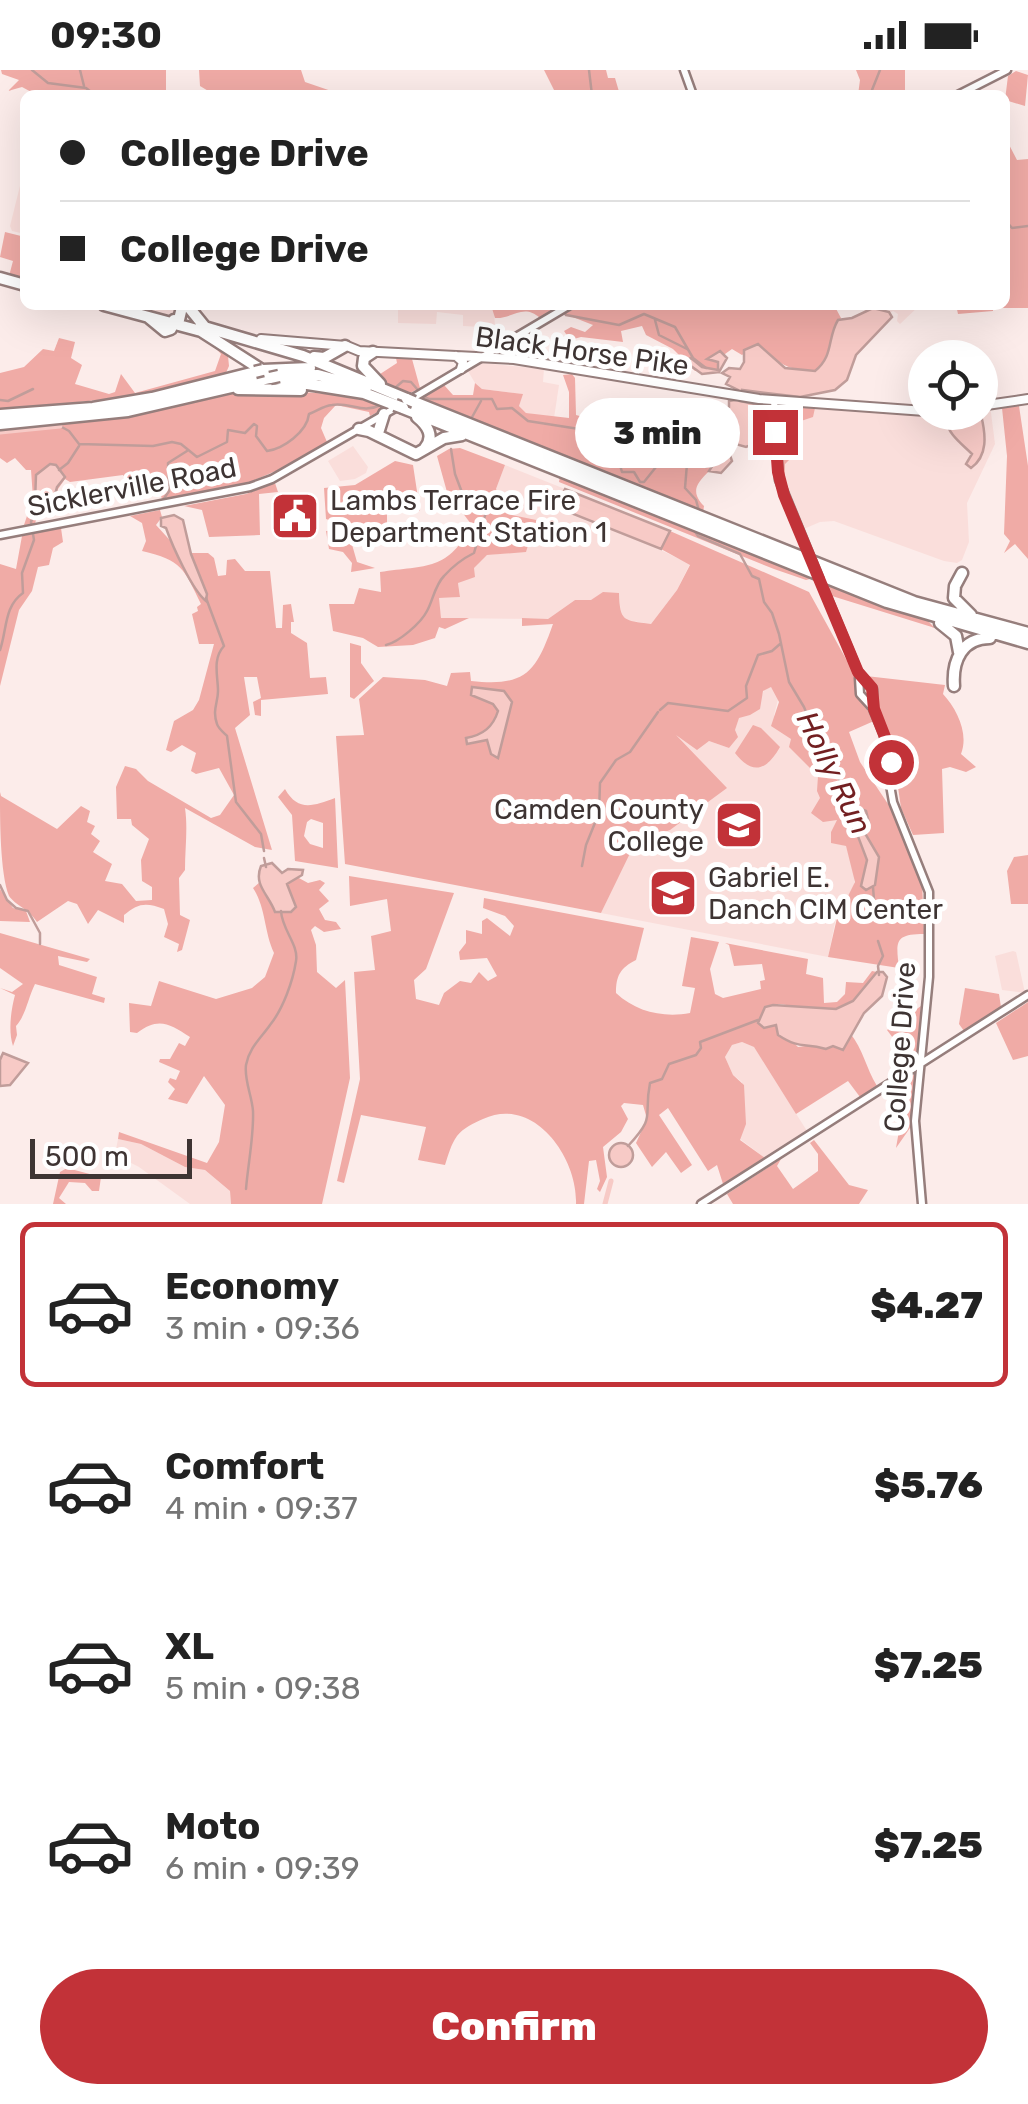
<!DOCTYPE html>
<html lang="en">
<head>
<meta charset="utf-8">
<style>
	body { margin:0; font-family:Rubik,sans-serif; background:#f2f2f2; color:#222; height:100vh; display:flex; flex-direction:column; font-size:38px; white-space:nowrap }
	* { box-sizing:border-box; margin:0 }
	p { font-size:32px; color:#767676 }
	.icon { flex:none; width:55px; height:55px; fill:none; stroke:currentColor; stroke-width:2; stroke-linecap:round; stroke-linejoin:round }
	.map { position:relative; height:1134px; overflow:hidden }
	.drawer { display:flex; flex-direction:column; background:#fff; flex:1 }
	.drawer>* { flex:none }
	.top-card { position:absolute; left:20px; top:20px; width:990px; height:220px; border-radius:15px; box-shadow:0 10px 40px #0002; display:grid; align-content:center; height:220px; padding:0 40px; background:#fff }
	.tools { position:absolute; left:908px; top:270px; display:grid; gap:20px }
	.tools a { display:grid; place-items:center; width:90px; height:90px; border-radius:50%; background:#fff; box-shadow:0 10px 40px #0002; font-size:50px }
	.scale { position:absolute; left:30px; bottom:25px; width:162px; box-sizing:border-box; padding-left:10px; border:5px solid #3e3433; border-top:0; font-size:28px; line-height:35px; white-space:nowrap; color:#3e3433; -webkit-text-stroke:8px #fff; paint-order:stroke }
	.end { position:absolute; width:45px; height:45px; margin:-22px; border:12px solid #c23238; background:#fff; box-shadow:0 0 0 5px #fff }
	.from { border-radius:50% }
	.bubble { position:absolute; height:70px; border-radius:35px; background:#fff; box-shadow:0 10px 40px #0002; font-size:32px; font-weight:800; line-height:70px; text-align:center }
	.top-card b { display:flex; align-items:center; gap:35px; height:95px; font-size:38px }
	.top-card b+b { border-top:2px solid #e0e0e0 }
	.top-card i { width:25px; height:25px; background:#222 }
	ul { padding:18px 0 0; list-style:none }
	li { display:flex; align-items:center; gap:30px; height:165px; margin:0 20px 15px; padding:0 20px; border:5px solid transparent; border-radius:15px }
	li div { flex:1 }
	li b { display:block; font-size:38px }
	li em { font-style:normal; font-weight:800 }
	li.selected { border-color:#c23238 }
	li>.icon { width:90px; height:90px; stroke-width:1.5 }
	.action { display:flex; gap:20px; margin-top:auto; padding:20px 40px }
	.action a { flex:1; height:115px; border-radius:60px; background:#c23238; color:#fff; font-size:40px; font-weight:800; line-height:115px; text-align:center }
	.status { display:flex; justify-content:space-between; align-items:center; height:70px; padding:0 50px; background:#fff; direction:ltr }
	.status svg { height:28px; fill:currentColor }
	.map>svg:first-child { display:block }
	.built { fill:#fadedb }
	.green { fill:#f0aba6; fill-rule:evenodd }
	.water { fill:#f7cac6; stroke:#c09d9a; stroke-width:2.5 }
	.lines { fill:none; stroke-linecap:round; stroke-linejoin:round }
	.stream { stroke:#c09d9a; stroke-width:2.5 }
	.canal { stroke:#f7cac6; stroke-width:5 }
	.secondary-casing { stroke:#967e7c; stroke-width:11 }
	.primary-casing { stroke:#967e7c; stroke-width:12 }
	.highway-casing { stroke:#967e7c; stroke-width:15 }
	.secondary { stroke:#fff; stroke-width:6 }
	.primary { stroke:#fff; stroke-width:8 }
	.highway { stroke:#fff; stroke-width:10 }
	.secondary-bridge-casing { stroke:#967e7c; stroke-width:11; stroke-linecap:butt }
	.highway-bridge-casing { stroke:#967e7c; stroke-width:15; stroke-linecap:butt }
	.secondary-bridge { stroke:#fff; stroke-width:6 }
	.highway-bridge { stroke:#fff; stroke-width:10 }
	.route { stroke:#c23238; stroke-width:12 }
	.labels { text-anchor:middle; dominant-baseline:central; stroke-width:10; stroke-linejoin:round; paint-order:stroke }
	.street-label { font-size:28px; fill:#3e3433; stroke:#fff }
	.poi-label { font-size:28px; fill:#3e3433; stroke:#fff; text-anchor:start }
	.water-label { font-size:30px; font-style:italic; fill:#721f21; stroke:#fff }
</style>
</head>
<body>
<div class="status"><b>09:30</b><svg viewBox="0 0 49 12"><path d="M0 12V9h3v3zM5 12V6h3v6zM10 12V3h3v9zM15 12V0h3v12zM26 1h20v11H26zM47 4h2v5h-2z"/></svg></div>
<div class="map">
<svg width="1028" height="1134" viewBox="0 0 1028 1134">
	<rect width="100%" height="100%" fill="#fcecea"/>
	<path class="built" d="M25 96V164L12 161 10 156Z
		M120 235H203L198 252 187 235 179 250Z
		M398 235H491L494 240 495 258 463 256V245L437 242 436 254 398 253Z
		M866 235 888 236 920 235 900 254 897 251 898 244 893 241 890 243 873 238 864 242Z
		M483 293 544 299 543 312 559 315 554 348 526 343 519 336 522 324 482 319 475 313 468 301Z
		M774 330 925 342H980V336L990 335 995 374 967 433 969 472 962 490 957 493 944 491 834 451 820 452 799 461 784 425Z
		M353 376 368 397 366 403 355 409 340 411 328 391Z
		M505 395 565 419 557 436 610 456 690 494 677 520 651 554 625 550 621 547 619 523 591 530H575L548 549 441 548 438 528 460 527 458 513 487 485 526 481 532 463 540 452 512 445 496 419Z
		M771 617 779 626 774 645 791 669 790 677 818 706 838 750 831 762V772L846 776 855 806 854 815 836 848 828 887 601 843 634 773 670 661 703 673 709 671 729 678 739 647 762 625 765 618Z
		M1013 881 1016 882 1025 923 1002 920 995 886Z
		M742 972 754 977 807 1061 765 1088 740 1069 742 1012 733 1005 725 987 732 975Z
		M118 1069 141 1074 185 1097 205 1100 230 1121 231 1134H190L139 1097 115 1085Z"/>
	<path class="green" d="M1 0H166V25H37L22 17 8 21 19 10 2 4Z
		M199 0H301L305 12 343 25H215L200 16Z
		M544 0H606L608 8H615L620 25 555 22Z
		M856 0H905V25H858L860 10Z
		M1016 1 1028 5 1025 36 1005 30 1008 6Z
		M1005 67 1017 90 1028 89V238H993V241L958 244 956 235H1005Z
		M5 162 25 167V210L9 206 13 191 0 187Z
		M491 235H561L540 248C523 233 513 249 495 248Z
		M581 235 600 238 605 235H680L685 240 704 235H834L841 248 833 259 832 279 818 300C786 302 780 293 756 274L742 285 732 279 725 284 721 301H695L673 279 646 265 642 256 621 261 623 272 581 267 570 270 564 261 571 257 585 262 593 255 565 244Z
		M59 268 75 272 71 288 82 295 75 314 109 324 115 322 121 304 135 323 215 301 221 284 210 272 228 286 229 296 225 305 137 326 0 340V303L24 297 43 279 54 281Z
		M396 288 412 289 420 318 410 323 374 308 397 293Z
		M572 304 575 308 576 345 587 348 589 355 598 353 605 337 600 351 606 359 615 358 640 367 647 365 653 356 685 353 681 377 714 378 717 392C705 408 685 417 704 436L703 443 422 328 444 315 453 325H473L475 313 482 319 523 324 519 336 526 343 569 348V322L563 305Z
		M241 320C292 322 339 320 387 337L370 346 369 342 336 335 324 348 321 358 327 372 278 400 243 415 162 430 160 420 138 424 123 405 70 412 65 409 58 419 51 439 38 441 35 454 24 455 33 428 31 400H26L15 388 7 393 0 388V359L136 345Z
		M774 330 835 335 815 338 813 347 798 352 791 379 794 385 785 394V413L782 418Z
		M1019 336 1028 396V489L1015 474 1004 483 1010 471 1004 464 1007 386 1002 338Z
		M460 378 505 395 496 419 512 445 541 451 532 463 526 482 487 485 474 498 475 507 458 513 460 527 439 528 441 548H469L445 559 439 557 435 568 413 575 378 577 363 568 333 561 329 534H354L359 518 381 522 380 502C426 495 450 501 471 454L447 422 437 386 449 379Z
		M395 391 413 395 420 441H387V461H362L326 449 324 418 355 415Z
		M560 406 814 508 806 510 774 499 559 412Z
		M275 413 278 422 259 424 260 465 209 467 202 440 184 436 246 424Z
		M160 440 162 447 156 455 177 478 179 489 198 524H207L191 483H208L214 488 218 506 226 505 227 490 235 489 245 501H270L276 558H282L283 535 291 534 294 552H291V563L307 573 310 608 326 607 328 624 261 630V646L255 645 253 632 261 628 257 607H244L250 645 235 658 272 780 255 777 185 738C188 759 185 778 185 800L179 808 180 845 190 850 182 880 177 882 179 874 164 867 168 854 164 839C146 832 138 833 124 845V853L98 840 88 854 77 834 68 831 37 852C27 837 16 836 9 826 0 803 0 749 0 722L1 726 57 759 81 736 90 741 87 752 95 756 91 764 100 771 93 782 112 794 105 811 122 814 136 831 152 830V817L142 811 141 790 149 769 132 755 131 749H117L116 717 125 696 136 699 148 711 211 748 220 745 234 725 219 698 196 704 191 701 196 683 182 675 171 682 166 680 174 651 193 640 199 630 214 574H199L192 544 198 541 197 537 201 534C184 499 182 490 142 481L146 471 142 453 130 446Z
		M61 458 63 472 53 478 49 495 38 497 32 521 19 540 0 616V494L16 499 22 466Z
		M338 460 349 464 357 492 375 498 351 502 352 493 343 482 329 479 326 461Z
		M670 461 809 522 857 609 855 623 869 639 874 651 849 662 860 692 892 740 922 809 924 864C894 864 896 872 899 898L828 887 837 848 855 812 846 776 831 773V762L837 750 823 752 811 743 820 728 817 721 818 706 789 677 791 669 771 656 779 632 771 617 763 621 760 639 750 645 739 648 735 660 738 667 729 678 709 671 697 680 676 665 727 718 670 760 635 773 601 843 345 794 336 666 364 665 359 629 383 607 425 610 447 616 451 603 470 602 471 611C526 617 536 602 553 554L522 556V548L548 549 575 530H591L603 522 619 523C620 552 623 550 651 554L677 520 690 495 661 479Z
		M827 515 928 551 935 558 832 526Z
		M350 573 361 576V593L374 611 354 629 350 627Z
		M866 606 945 615 943 624C957 639 969 664 961 684L976 697 966 702 950 697 942 699 944 763 913 765 901 738 891 668Z
		M753 655 761 658 780 677C767 700 753 706 735 683Z
		M285 719C298 742 313 736 335 728L338 798 295 791 292 745 278 727ZM311 749 323 753V778L310 774 304 766 307 752Z
		M1028 785V834H1011L1007 801 1014 787Z
		M349 806 454 823 426 899 414 910 416 929 439 935 444 923 460 911 471 913 479 902 488 911 497 906 487 888 460 890 459 882 466 873V860L482 864V851L487 848 510 866 514 856 505 846 483 838 484 828 644 858 636 890C620 898 616 906 616 923 636 942 664 948 690 943L695 918 682 916 691 867 719 872 710 899 715 924 723 928 761 919 760 911 765 910 762 894 734 896 729 875 725 873 808 889 806 904 823 908 824 933 837 932 845 924 846 912 863 913 872 901 882 903C867 909 865 922 852 931 834 946 800 936 778 934L776 955 798 977 813 975 826 979 833 976 842 980 850 963C863 979 866 998 877 1016L860 1027 848 1011 796 1044 754 977 742 972 732 975 725 987 733 1005 744 1015 746 1054 740 1070 765 1088 723 1114 717 1095 708 1101 668 1038 659 1045 692 1095 681 1103 666 1082 652 1097 636 1073 647 1049 643 1035 624 1033 621 1036 628 1049 621 1062 603 1077 607 1107 600 1122 597 1119 600 1111 596 1090 589 1091 584 1134H576C578 1088 534 1025 483 1049 474 1053 463 1058 457 1066 451 1074 448 1086 445 1095L418 1090 426 1057 361 1045 344 1113 337 1111 360 1009 354 902 375 900 371 866 391 861 387 829 350 836Z
		M297 807 308 813 320 810 325 813 319 820 329 831 319 839 325 850 336 852 341 859 324 862 315 856 311 860 316 875 317 902 336 918 345 910 350 1008 322 1134H231L230 1121 205 1100 185 1097 141 1074 118 1069 119 1062 207 1093 219 1072 225 1035 204 1006 187 1034 168 1029 175 1019 168 1012 170 1008 176 1010 180 1001 159 992 160 989H170L179 973 185 976 190 967C169 953 158 947 137 963L130 962 129 933 151 936 159 911 216 929 252 918 265 907 274 883C264 862 266 838 253 818L261 811 263 822 276 842H291L295 838 286 818 287 813Z
		M0 819 13 838 26 841 30 852 0 851Z
		M0 863 90 889 87 892 58 886 59 895 97 907 92 924 105 928 104 933 35 914C28 928 26 945 16 956L17 965 13 976C8 961 11 940 15 925L0 918 12 922 23 914 0 898Z
		M965 918 999 924 1001 937 964 961 959 954Z
		M1028 932V986L1013 990 996 953Z
		M921 936 916 992 911 995 900 987 902 980 887 960Z
		M915 1004 910 1058 896 1078 900 1055 896 1048 906 1029 901 1013Z
		M814 1070 849 1115 868 1120 859 1134H733L727 1124 781 1089 777 1096 793 1119 818 1101V1084L810 1073Z
		M67 1098 101 1107 99 1121H92L85 1113 69 1112 59 1128 66 1134H53L60 1102Z"/>
	<path class="water" d="M873 238 889 242 892 247 856 285 847 310 835 320 800 327 742 320 740 331 769 337 770 367 746 377 725 371 732 391 721 403 709 401 716 390 706 397 702 394 693 395 692 391 698 387 704 389 717 386 712 373C720 361 718 345 729 337V331L736 330 738 320 726 314 730 307 722 303 729 298 740 299 744 292V280L758 274 785 298 815 301C834 286 827 268 838 250L852 248Z
		M720 281 727 288 719 302 702 304 684 291 691 288 702 297 718 300V292L707 289Z
		M981 345C986 365 988 386 971 398L966 394 972 384C962 374 946 363 947 349Z
		M50 394 56 395 65 407 57 417 52 436 48 438 45 430 35 432 36 405Z
		M565 419 670 461 661 479 556 437Z
		M174 445 183 450 191 484 207 524 206 531C192 520 172 475 166 458L161 456V448Z
		M472 617 504 621 512 632 498 688 491 684 487 670 467 674 466 668C483 665 493 657 498 641L493 634 471 625Z
		M861 739 866 741 869 753 863 760 879 787 875 815 866 820 861 816 867 790 851 748 852 743Z
		M272 793 282 803 288 799 303 800 302 805 287 814 296 837 291 842H275C269 825 253 815 261 796Z
		M877 902H883L887 907 882 926 864 943 843 980 833 976 826 979C803 972 801 980 778 965L776 955 764 958 758 953 765 937 773 935 836 939 853 931Z
		M3 983 28 993 10 1015 0 1016V990Z
		M609 1085a12 12 0 1 1 24 0a12 12 0 1 1-24 0Z"/>
	<g class="lines">
		<path class="stream" d="M32 0 48 13 86 18 95 25
			M80 0 84 16
			M589 0 592 25
			M870 25 880 0
			M1005 110V113
			M1005 150 1012 158 1028 156
			M560 235 566 245 619 255 644 244 675 257 693 288 706 298
			M655 250 659 265 687 279
			M396 317 403 311 411 312 423 326 429 329H492L497 339 512 338 528 351 579 359 592 364 616 382 622 402H634L640 412H644L656 397
			M0 330 8 331 33 319
			M471 349 481 331
			M60 356 69 361 79 374
			M79 374 153 376 172 372 181 374 197 387 227 372 228 360 245 363 254 354 257 356 256 366 267 381C283 379 307 362 309 344 317 341 323 336 332 335 351 332 362 344 381 335
			M662 392 673 385 690 393
			M687 394 685 418 696 430 699 441
			M59 400 68 393 79 376
			M163 430 169 421 168 393 187 381
			M694 460 698 466 740 484 752 506 759 509 764 532 772 543 779 564 789 612 804 637 820 676 830 684 840 712 851 725
			M206 528 224 576C212 589 218 606 218 621 218 633 212 640 217 654 218 658 224 663 227 666L236 732 261 764 264 781
			M386 575C399 572 421 553 427 541 433 530 435 515 444 506 452 497 462 489 474 483L489 432 463 425 455 404 451 379
			M0 580C7 560 4 536 23 523L22 503 34 470 31 452 38 432
			M660 640 668 633 728 641 747 628 746 616 758 585 772 581 780 574
			M264 788 266 797
			M582 796 586 775 599 743 600 713 616 690 630 682 658 642
			M0 815 7 830 16 838 28 841 40 863V874
			M873 817 875 843
			M878 871 883 886 878 896 879 905
			M628 1076C657 1045 643 1048 650 1013L662 1009 669 994 696 985 701 978 700 972 758 950
			M246 1119C248 1094 254 1066 253 1041 252 1026 244 1010 246 995 249 978 261 968 270 955 283 939 293 911 296 891 299 875 282 860 281 841"/>
		<path class="canal" d="M0 362 60 356
			M605 1134 611 1111"/>
		<g class="secondary-casing">
			<path id="secondary" d="M684 0 693 25
				M958 25 1007 0
				M774 330 779 410 811 488
				M408 331 570 235
				M0 465 250 417 272 409 397 337
				M820 510 858 602 873 619V639L893 686 889 700
				M859 608 860 624 871 636
				M884 665 885 678 882 688 887 698 893 732 929 822V907L915 1051 922 1134
				M701 1134 1028 925"/>
		</g>
		<g class="primary-casing">
			<path id="primary" d="M261 269 346 276
				M347 276 359 281 514 289 759 329 925 341
				M456 286 463 292 461 299
				M980 336 1028 329"/>
		</g>
		<g class="highway-casing">
			<path id="highway" d="M0 208 25 215
				M104 235 201 261 276 309 364 323 395 335
				M148 247 165 261 171 259 174 250
				M178 254 182 237 187 235 204 256
				M201 256 303 286 407 329
				M373 282 364 288 363 296 380 314
				M314 287 324 288 345 276
				M263 300 310 298
				M279 306 318 305 366 318
				M238 319 301 320
				M414 332 914 532 1028 563
				M403 338 887 532 1028 573
				M0 345 93 338 152 328 255 302
				M417 347C427 355 435 366 425 378
				M0 354 128 341 270 308
				M359 359 369 361 416 384 444 368 462 365
				M379 360 384 344
				M962 503 955 516 954 528 971 545
				M940 553 956 566 959 582
				M954 616C952 591 962 568 990 568"/>
		</g>
		<use href="#secondary" class="secondary"/>
		<use href="#primary" class="primary"/>
		<use href="#highway" class="highway"/>
		<g class="secondary-bridge-casing">
			<path id="secondary-bridge" d="M811 488 820 510"/>
		</g>
		<g class="highway-bridge-casing">
			<path id="highway-bridge" d="M255 302 263 300
				M270 308 279 306
				M407 329 414 332
				M395 335 403 338"/>
		</g>
		<use href="#secondary-bridge" class="secondary-bridge"/>
		<use href="#highway-bridge" class="highway-bridge"/>
	</g>
	<g class="lines">
		<path class="route" d="M775 362 778 402 784 425 858 602 872 618 874 639 892 685 891 692"/>
	</g>
	<defs>
		<g id="civic-square" transform="scale(2.5)"><rect x="-9" y="-9" width="18" height="18" rx="4" fill="#c23238" stroke="#fff"/><path d="M-.6-6.5H3V-4.5H.6V-3L4-1V1h2V6H-6V1h2V-1L-.6-3ZM-1.2 2.5V6h2.4V2.5Z" fill="#fff"/></g>
		<g id="university-square" transform="scale(2.5)"><rect x="-9" y="-9" width="18" height="18" rx="4" fill="#c23238" stroke="#fff"/><path d="M0-5L7-2L0 1L-7-2ZM-4 1L0 2.5L4 1V4Q0 6-4 4Z" fill="#fff"/></g>
	</defs>
	<g fill-rule="evenodd">
		<use href="#civic-square" x="295" y="446"/>
		<use href="#university-square" x="739" y="755"/>
		<use href="#university-square" x="673" y="823"/>
	</g>
	<g class="labels">
		<g class="street-label">
			<text transform="translate(582 281) rotate(8)">Black Horse Pike</text>
			<text transform="translate(132 417) rotate(-11)">Sicklerville Road</text>
			<text transform="translate(900 977) rotate(-86)">College Drive</text>
		</g>
		<g class="poi-label">
			<text x="330" y="430">Lambs Terrace Fire<tspan x="330" dy="32">Department Station 1</tspan></text>
			<text x="704" y="739" text-anchor="end">Camden County<tspan x="704" dy="32">College</tspan></text>
			<text x="708" y="807">Gabriel E.<tspan x="708" dy="32">Danch CIM Center</tspan></text>
		</g>
		<g class="water-label">
			<text transform="translate(834 703) rotate(64)">Holly Run</text>
		</g>
	</g>
</svg>
<div class="tools">
<a><svg class="icon" aria-label="locate" viewBox="0 0 24 24"><circle cx="12" cy="12" r="6"/><path d="M12 2v4M12 18v4M2 12h4M18 12h4"/></svg></a>
</div>
<div class="scale">500 m</div>
<i class="end from" style="left:891px;top:692px"></i>
<i class="end" style="left:775px;top:362px"></i>
<div class="bubble" style="left:575px;top:328px;width:165px">3 min</div>
<div class="top-card">
<b><i class="from"></i>College Drive</b>
<b><i></i>College Drive</b>
</div>
</div>
<section class="drawer">
<ul>
<li class="selected"><svg class="icon" aria-label="car" viewBox="0 0 24 24"><path d="M5 17H2v-5l4-1 3-4h7l3 4 3 1v5h-3M9 17h6M6 11h13"/><circle cx="7" cy="17" r="2"/><circle cx="17" cy="17" r="2"/></svg><div><b>Economy</b><p>3 min · 09:36</p></div><em>$4.27</em></li>
<li><svg class="icon" aria-label="car" viewBox="0 0 24 24"><path d="M5 17H2v-5l4-1 3-4h7l3 4 3 1v5h-3M9 17h6M6 11h13"/><circle cx="7" cy="17" r="2"/><circle cx="17" cy="17" r="2"/></svg><div><b>Comfort</b><p>4 min · 09:37</p></div><em>$5.76</em></li>
<li><svg class="icon" aria-label="car" viewBox="0 0 24 24"><path d="M5 17H2v-5l4-1 3-4h7l3 4 3 1v5h-3M9 17h6M6 11h13"/><circle cx="7" cy="17" r="2"/><circle cx="17" cy="17" r="2"/></svg><div><b>XL</b><p>5 min · 09:38</p></div><em>$7.25</em></li>
<li><svg class="icon" aria-label="car" viewBox="0 0 24 24"><path d="M5 17H2v-5l4-1 3-4h7l3 4 3 1v5h-3M9 17h6M6 11h13"/><circle cx="7" cy="17" r="2"/><circle cx="17" cy="17" r="2"/></svg><div><b>Moto</b><p>6 min · 09:39</p></div><em>$7.25</em></li>
</ul>
<div class="action"><a>Confirm</a></div>
</section>
</body>
</html>
